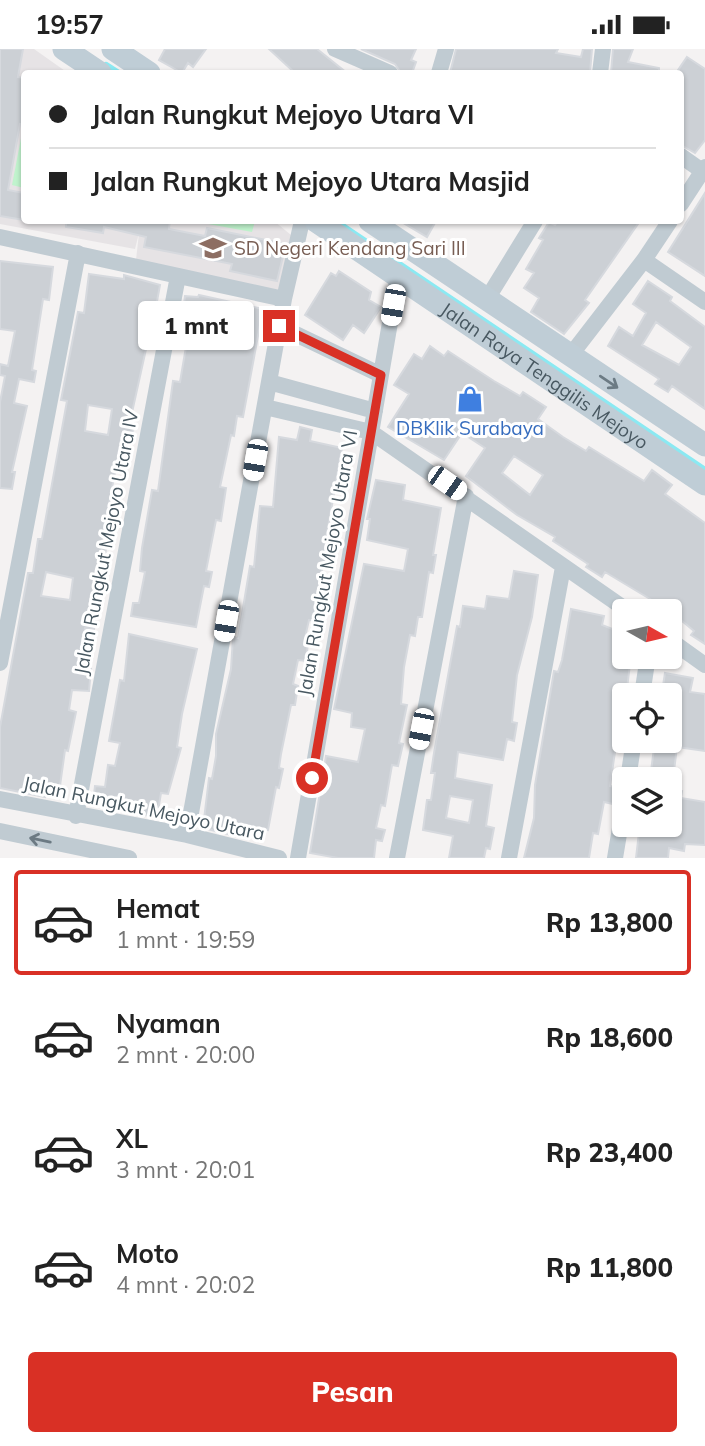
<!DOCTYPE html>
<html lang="id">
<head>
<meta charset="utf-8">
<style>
	body { margin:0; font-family:Mulish,sans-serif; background:#f6f6f6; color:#222; height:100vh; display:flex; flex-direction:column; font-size:26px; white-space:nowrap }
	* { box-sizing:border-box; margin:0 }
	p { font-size:23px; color:#767676 }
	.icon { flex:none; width:38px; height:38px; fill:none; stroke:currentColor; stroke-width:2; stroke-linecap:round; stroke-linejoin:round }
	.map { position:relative; height:809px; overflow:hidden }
	.sheet { display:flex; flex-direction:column; background:#fff; flex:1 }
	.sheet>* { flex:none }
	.hud { position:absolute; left:21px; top:21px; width:663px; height:154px; border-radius:7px; box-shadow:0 2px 5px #0004; display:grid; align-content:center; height:154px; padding:0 28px; background:#fff }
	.needle { width:46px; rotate:98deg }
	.buttons { position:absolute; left:612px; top:550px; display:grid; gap:14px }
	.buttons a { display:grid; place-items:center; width:70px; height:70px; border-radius:7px; background:#fff; box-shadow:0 2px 5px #0004; font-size:35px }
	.end { position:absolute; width:32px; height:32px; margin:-16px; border:9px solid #d93025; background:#fff; box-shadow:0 0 0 4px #fff }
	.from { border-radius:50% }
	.bubble { position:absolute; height:49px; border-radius:7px; background:#fff; box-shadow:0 2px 5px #0004; font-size:23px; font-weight:800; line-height:49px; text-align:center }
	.car { position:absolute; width:21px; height:42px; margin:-21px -10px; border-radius:9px; box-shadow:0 0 5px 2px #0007; background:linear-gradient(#fff 24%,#345 0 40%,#fff 0 76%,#345 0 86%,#fff 0) }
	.hud b { display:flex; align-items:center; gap:24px; height:66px; font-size:26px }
	.hud b+b { border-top:2px solid #e0e0e0 }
	.hud i { width:18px; height:18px; background:#222 }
	ul { padding:12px 0 0; list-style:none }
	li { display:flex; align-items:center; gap:21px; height:105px; margin:0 14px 10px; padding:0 14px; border:4px solid transparent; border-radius:7px }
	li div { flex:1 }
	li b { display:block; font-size:26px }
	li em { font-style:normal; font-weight:800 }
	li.current { border-color:#d93025 }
	li>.icon { width:63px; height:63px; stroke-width:1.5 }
	.button { display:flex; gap:14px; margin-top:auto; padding:14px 28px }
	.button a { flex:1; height:80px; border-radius:7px; background:#d93025; color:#fff; font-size:28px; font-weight:800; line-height:80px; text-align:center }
	.status { display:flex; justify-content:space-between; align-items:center; height:49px; padding:0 35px; background:#fff; direction:ltr }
	.status svg { height:19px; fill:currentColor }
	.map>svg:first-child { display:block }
	.education { fill:#e6e3e5 }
	.green { fill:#c0f3cd }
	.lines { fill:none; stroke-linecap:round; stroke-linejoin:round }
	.stream { stroke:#8be9f2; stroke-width:4.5 }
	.building { fill:#ccd0d5; stroke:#d6d9de; stroke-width:2; fill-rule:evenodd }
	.street { stroke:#c0cbd2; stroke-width:16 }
	.secondary { stroke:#bfcdd6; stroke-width:23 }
	.oneway { stroke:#6c7b84 }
	.oneway2 { stroke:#6c7a83 }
	.route { stroke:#d93025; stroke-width:9 }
	.labels { text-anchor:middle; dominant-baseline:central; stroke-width:6; stroke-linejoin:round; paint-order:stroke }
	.education-label { font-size:19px; fill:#785e54; stroke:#fff; text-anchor:start }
	.street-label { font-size:19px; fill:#485861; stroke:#fff }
	.shop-label { font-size:19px; fill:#366cbe; stroke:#fff }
</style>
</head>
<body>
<div class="status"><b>19:57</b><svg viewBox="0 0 49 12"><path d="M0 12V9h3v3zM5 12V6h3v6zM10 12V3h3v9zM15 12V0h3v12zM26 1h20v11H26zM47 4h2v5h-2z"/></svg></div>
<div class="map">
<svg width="705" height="809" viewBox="0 0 705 809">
	<rect width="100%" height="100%" fill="#f4f2f2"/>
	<path class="education" d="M0 0H34L68 24H24V172H274L291 186 280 242 136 211 139 184 135 200 0 175Z"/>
	<path class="green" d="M23 79H24V139L12 136Z
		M192 172H255L252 183Z"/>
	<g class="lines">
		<path class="stream" d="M106 15 120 24
			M337 172 705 420"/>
	</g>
	<path class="building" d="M0 0H23L18 28 24 29V76L20 75 8 141 24 144V171L0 167Z
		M165 0H206L193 18 188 14 182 24 159 11Z
		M269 0H317L347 24H295Z
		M361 0H416L411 11 416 13 412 24H401L395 15Z
		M456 0H558L556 4 581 8 583 0H592L590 24H450Z
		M613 0H633L628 13 659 19V24H611Z
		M687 8 705 20V91L695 104 681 96V24H676Z
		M705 144V227L668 203Z
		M66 172H170L169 180 205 187 207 179 286 195 277 232 230 222 232 215 144 198 146 188 104 178 103 184 66 178Z
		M400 172H436L427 188Z
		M558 172H640L585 251 589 254 564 285 531 263 539 249 524 239 534 224 526 220 543 191 539 189 549 173 555 176Z
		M0 212 53 218 49 251 43 250 32 321 36 322 34 333 19 330 14 354 27 357 12 423H15L12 440 0 439V353L5 327 0 326V315L8 317 15 282 0 280Z
		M339 222 371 243 369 251 381 258 364 284 353 276 343 291 305 266 331 224 336 227Z
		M89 225 124 230V226L160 236 156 258 147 257 144 281 150 282 131 368 134 369 132 388 122 386 102 492 107 493 94 580 85 579 78 619 91 620 89 642 72 641 69 661 76 663 68 702 65 701 59 744 46 741 45 748 0 739V678L28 524H33L38 490H42L67 352 61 351 78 263 84 264ZM88 356 112 360 108 386 85 382ZM46 523 73 529 70 551 41 547Z
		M648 232 672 248 670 252 705 278V360L672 337 668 343 655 335 659 330 608 297 619 278 633 287 646 264 633 255ZM656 273 691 298 679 316 642 296Z
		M199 246 263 260 243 368 237 367 234 387 231 386 220 438 226 439 221 472 216 471 206 522 212 523 209 538 204 537 196 578 131 567 133 554H139L145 523 140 522 142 499 152 441 158 442 173 332 180 333 187 292 179 291 185 247 198 248Z
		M430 297 444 307 448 302 494 332 520 347 523 343 546 358 538 370 563 388 586 402 589 398 644 432 652 421 672 436 665 445 705 474V595L691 586 694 582 670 562 605 523 602 528 586 518 588 515 553 492 555 488 517 466 466 427 485 399 462 384 444 411 388 378 409 345 394 336 414 305 422 310ZM514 407 543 426 530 446 502 424Z
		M300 378 312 381 310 392 342 399 326 490 332 491 327 520H322L317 572 309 571 304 593 308 594 306 612 298 611 293 635 298 637 295 656H291L281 705 279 719 283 720 279 739 276 738 268 781 249 778 247 788 232 786 203 779 209 729 212 730 216 707V685L231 620 233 588 238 589 250 517 254 518 260 457 273 458 279 388 297 391Z
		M376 431 405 436 403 451 441 459 433 506H436L433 524 429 523 422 568H418L415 587 410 586 404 618 401 655 407 656 399 694 403 695 398 717 392 716 385 757 381 756 376 779 385 781 382 792 376 791 374 809H338L310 804 326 707 358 713 365 680 351 678 352 664 334 660 364 515 404 522 408 500 367 491 370 470H367Z
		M514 522 538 526 532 568 517 626 512 673 517 674 514 692 507 690 503 711 458 703 455 729 492 736 486 777 494 779 490 800 486 799 484 809H449L453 787 423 781 427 751H431L435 724H431L434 704 457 577 460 578 463 557 485 560 487 547 509 550ZM450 747 473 751 469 774 446 769Z
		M571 560 604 567 602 576 625 585V607H630V615L620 697 616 696 610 737 619 739 613 755 604 753 598 785 593 784 589 809H524L534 769 535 736 554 622 558 623 562 611Z
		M129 585 197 600 182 665 177 698 181 699 168 745 161 744 157 768 114 761 115 758 93 754 95 737 105 738 108 716 115 717 120 694 109 692 120 631 124 632Z
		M665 624 693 629 690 643 705 645V702L677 698 673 730H650L655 691H670V645L662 643Z
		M670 740 682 742 681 749 705 753V796L685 795 684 802 669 799 668 809H636L640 775H670Z"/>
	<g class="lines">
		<path class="street" d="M335 0 390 24
			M439 24 446 0
			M600 24 603 0
			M681 107 705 124
			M681 155 705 118
			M0 188 284 250
			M644 211 705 253
			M487 250 535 172
			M279 277 381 326
			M570 307 644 211 670 172
			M269 333 375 362
			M265 358 371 383 628 562
			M670 591 705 616
			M0 614 78 204
			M642 646 648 607
			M628 730 634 691
			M0 750 187 786 279 809
			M76 767 178 227
			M0 782 129 809
			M187 786 284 250 302 172
			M298 809 398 227
			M397 809 466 447
			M509 809 563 518
			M615 809 625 749"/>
		<g class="secondary">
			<path d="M64 0 100 24"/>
			<path d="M113 0 149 24"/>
			<path id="s1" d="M316 172 705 435"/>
			<path d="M370 172 705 396"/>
		</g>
	</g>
	<defs><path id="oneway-shaft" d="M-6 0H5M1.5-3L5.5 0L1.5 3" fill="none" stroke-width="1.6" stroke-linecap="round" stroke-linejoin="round" transform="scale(1.75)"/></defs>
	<use class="oneway" href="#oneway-shaft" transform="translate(609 333) rotate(34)"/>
	<use class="oneway2" href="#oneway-shaft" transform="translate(40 791) rotate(-168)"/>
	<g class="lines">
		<path class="route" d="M279 277 381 326 312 729"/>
	</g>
	<defs>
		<g id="school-bare" transform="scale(2.1)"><path d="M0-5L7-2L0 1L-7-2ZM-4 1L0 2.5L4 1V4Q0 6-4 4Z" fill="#8d6e63" stroke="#fff" stroke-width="2.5" paint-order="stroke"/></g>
		<g id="shop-bare" transform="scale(2.1)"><path d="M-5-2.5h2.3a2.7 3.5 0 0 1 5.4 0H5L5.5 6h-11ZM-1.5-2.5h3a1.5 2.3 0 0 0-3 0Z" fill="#3f7fe0" stroke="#fff" stroke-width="2.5" paint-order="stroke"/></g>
	</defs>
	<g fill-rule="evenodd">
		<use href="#school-bare" x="213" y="199"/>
		<use href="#shop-bare" x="470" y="350"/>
	</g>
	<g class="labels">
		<g class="education-label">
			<text x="234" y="199">SD Negeri Kendang Sari III</text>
		</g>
		<g class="street-label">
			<text stroke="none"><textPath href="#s1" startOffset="276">Jalan Raya Tenggilis Mejoyo</textPath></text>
			<text transform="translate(106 493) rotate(-79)">Jalan Rungkut Mejoyo Utara IV</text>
			<text transform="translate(327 514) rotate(-80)">Jalan Rungkut Mejoyo Utara VI</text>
			<text transform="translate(144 759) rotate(12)">Jalan Rungkut Mejoyo Utara</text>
		</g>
		<g class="shop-label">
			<text x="470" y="379">DBKlik Surabaya</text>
		</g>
	</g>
</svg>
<div class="buttons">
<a><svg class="needle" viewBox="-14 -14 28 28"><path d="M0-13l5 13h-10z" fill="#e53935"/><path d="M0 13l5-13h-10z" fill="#767676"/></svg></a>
<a><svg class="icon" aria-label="locate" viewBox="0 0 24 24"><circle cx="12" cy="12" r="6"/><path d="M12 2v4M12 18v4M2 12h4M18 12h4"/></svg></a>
<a><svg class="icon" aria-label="layers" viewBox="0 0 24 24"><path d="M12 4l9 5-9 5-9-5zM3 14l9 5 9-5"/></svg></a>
</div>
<i class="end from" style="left:312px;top:729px"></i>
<i class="end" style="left:279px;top:277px"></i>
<div class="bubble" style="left:138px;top:252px;width:116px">1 mnt</div>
<i class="car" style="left:393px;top:256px;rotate:190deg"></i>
<i class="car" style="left:255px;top:411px;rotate:190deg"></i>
<i class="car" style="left:447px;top:434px;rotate:125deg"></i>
<i class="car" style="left:226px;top:572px;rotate:190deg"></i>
<i class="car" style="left:421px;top:680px;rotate:191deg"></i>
<div class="hud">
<b><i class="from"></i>Jalan Rungkut Mejoyo Utara VI</b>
<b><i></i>Jalan Rungkut Mejoyo Utara Masjid</b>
</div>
</div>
<section class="sheet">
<ul>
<li class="current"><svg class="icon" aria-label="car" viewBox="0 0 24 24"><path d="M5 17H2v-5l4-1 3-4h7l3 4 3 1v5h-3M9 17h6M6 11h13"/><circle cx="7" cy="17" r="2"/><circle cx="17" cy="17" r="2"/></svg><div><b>Hemat</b><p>1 mnt · 19:59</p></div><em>Rp 13,800</em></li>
<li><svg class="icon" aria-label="car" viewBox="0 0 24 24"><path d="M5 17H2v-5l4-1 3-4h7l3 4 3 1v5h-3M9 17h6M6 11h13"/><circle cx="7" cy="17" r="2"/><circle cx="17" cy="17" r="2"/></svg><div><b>Nyaman</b><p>2 mnt · 20:00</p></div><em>Rp 18,600</em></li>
<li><svg class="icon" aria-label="car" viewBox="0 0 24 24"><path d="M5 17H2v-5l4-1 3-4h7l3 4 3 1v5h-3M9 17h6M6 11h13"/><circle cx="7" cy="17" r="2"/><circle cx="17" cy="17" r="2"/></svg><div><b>XL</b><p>3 mnt · 20:01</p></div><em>Rp 23,400</em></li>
<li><svg class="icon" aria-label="car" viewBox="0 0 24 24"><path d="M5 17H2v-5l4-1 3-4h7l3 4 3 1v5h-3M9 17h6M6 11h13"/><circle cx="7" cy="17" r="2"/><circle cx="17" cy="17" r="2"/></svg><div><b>Moto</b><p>4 mnt · 20:02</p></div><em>Rp 11,800</em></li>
</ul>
<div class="button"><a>Pesan</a></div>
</section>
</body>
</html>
